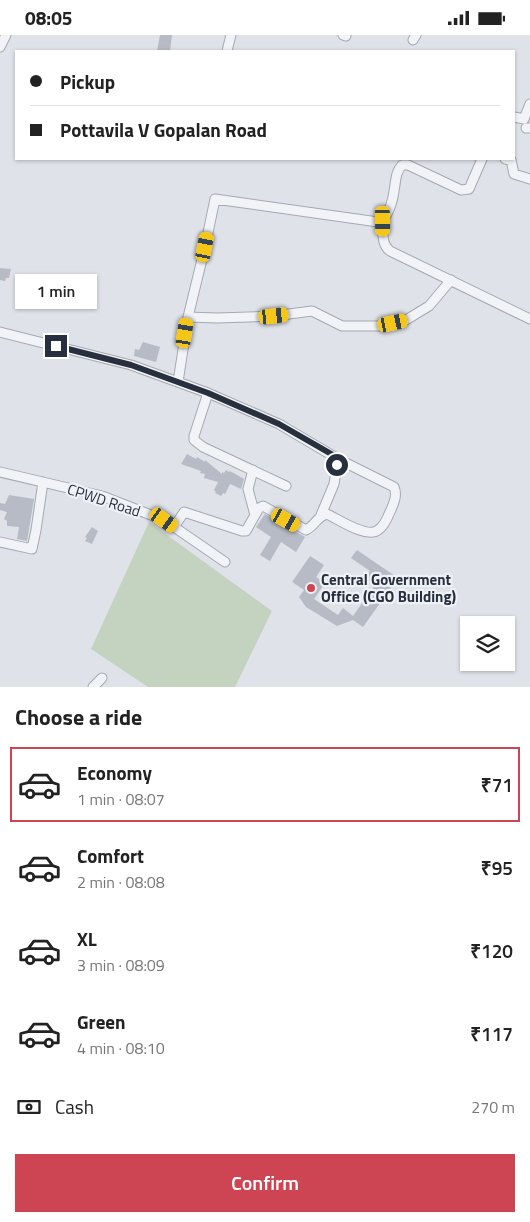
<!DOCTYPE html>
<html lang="en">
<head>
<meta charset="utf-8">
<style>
	body { margin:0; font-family:"Titillium Web",sans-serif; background:#f6f6f6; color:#222; height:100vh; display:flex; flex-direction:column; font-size:19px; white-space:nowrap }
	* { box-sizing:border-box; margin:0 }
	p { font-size:16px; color:#767676 }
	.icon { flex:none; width:28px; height:28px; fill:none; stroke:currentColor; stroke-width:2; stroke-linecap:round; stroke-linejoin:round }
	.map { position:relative; height:652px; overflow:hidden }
	.panel { display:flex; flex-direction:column; background:#fff; flex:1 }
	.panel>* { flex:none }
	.top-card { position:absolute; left:15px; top:15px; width:500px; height:110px; border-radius:0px; box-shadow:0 1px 4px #0004; display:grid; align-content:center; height:110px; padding:0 15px; background:#fff }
	.tools { position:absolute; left:460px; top:581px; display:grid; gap:10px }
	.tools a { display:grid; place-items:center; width:55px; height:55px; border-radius:0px; background:#fff; box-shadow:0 1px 4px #0004; font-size:25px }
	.end { position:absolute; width:22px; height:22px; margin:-11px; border:6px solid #282f3f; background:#fff; box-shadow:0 0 0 2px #fff }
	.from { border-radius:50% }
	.bubble { position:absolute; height:35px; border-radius:0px; background:#fff; box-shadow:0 1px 4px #0004; font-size:16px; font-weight:600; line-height:35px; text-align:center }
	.car { position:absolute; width:15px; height:30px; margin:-15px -8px; border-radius:6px; box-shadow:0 0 4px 1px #0007; background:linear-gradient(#f5c518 24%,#345 0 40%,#f5c518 0 76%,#345 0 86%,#f5c518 0) }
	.top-card b { display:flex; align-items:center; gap:18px; height:48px; font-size:19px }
	.top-card b+b { border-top:1px solid #e0e0e0 }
	.top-card i { width:12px; height:12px; background:#222 }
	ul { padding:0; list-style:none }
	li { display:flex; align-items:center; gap:15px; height:75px; margin:0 10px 8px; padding:0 5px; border:2px solid transparent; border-radius:0px }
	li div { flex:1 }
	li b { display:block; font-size:19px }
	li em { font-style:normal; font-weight:600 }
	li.selected { border-color:#cd4453 }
	li>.icon { width:45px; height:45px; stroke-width:1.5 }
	h2 { padding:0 15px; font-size:22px; line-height:60px }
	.pay { display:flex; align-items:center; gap:12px; height:55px; padding:0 15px; font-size:19px }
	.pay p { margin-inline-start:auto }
	.cta { display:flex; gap:10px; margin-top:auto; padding:10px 15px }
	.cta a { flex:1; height:58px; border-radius:0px; background:#cd4453; color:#fff; font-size:20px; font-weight:600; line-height:58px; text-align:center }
	.status { display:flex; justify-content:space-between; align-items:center; height:35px; padding:0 25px; background:#fff; direction:ltr }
	.status svg { height:14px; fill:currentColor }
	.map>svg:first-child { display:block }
	.green { fill:#c4d2c0 }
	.building { fill:#b6bbc5 }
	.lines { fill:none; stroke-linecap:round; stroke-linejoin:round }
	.minor-casing { stroke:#a4a9b2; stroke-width:11 }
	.minor { stroke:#f1f3f6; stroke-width:9 }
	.route { stroke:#282f3f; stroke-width:6 }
	.poi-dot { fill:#cd4453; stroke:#eef1f6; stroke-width:2 }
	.labels { text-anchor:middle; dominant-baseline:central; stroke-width:4.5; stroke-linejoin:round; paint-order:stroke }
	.street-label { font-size:15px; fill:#282f3f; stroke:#eef1f6 }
	.poi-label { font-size:15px; font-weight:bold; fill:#282f3f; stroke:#eef1f6; text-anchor:start }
</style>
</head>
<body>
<div class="status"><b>08:05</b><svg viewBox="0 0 49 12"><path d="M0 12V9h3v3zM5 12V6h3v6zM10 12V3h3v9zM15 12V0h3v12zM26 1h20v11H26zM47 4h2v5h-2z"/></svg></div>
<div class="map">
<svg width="530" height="652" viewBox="0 0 530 652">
	<rect width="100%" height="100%" fill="#dfe2e8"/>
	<path class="green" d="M149 487 272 576 235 652H148L91 614Z"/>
	<path class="building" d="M160 0H172L170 16H157Z
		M0 233 11 234 9 243H6L5 246 0 245Z
		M143 307 160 312 156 327 134 321 135 314 139 315Z
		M187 419 196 424 197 422 205 427V425L222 439V437L224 438 226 435 229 437 230 436 244 444 241 454 230 449 225 459 223 458 221 461 215 458 216 457 214 455 218 447 204 443 205 439 200 438 201 436 181 429Z
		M9 460 34 464 27 506 17 504 19 492 7 491V486L4 484 7 477 0 475V468L5 469Z
		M265 479 305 502 296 517 281 507 270 526 260 520 271 502 256 492Z
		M92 492 98 496 92 509 85 506 87 503 85 502Z
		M357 515 398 543 363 592 353 585 337 591 306 572 299 562 304 555 292 547 310 521 324 530 316 542 325 548 314 564 338 580 343 573 353 581 375 550 365 543 370 536 351 523Z"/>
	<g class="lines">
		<g class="minor-casing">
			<path id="minor" d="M343 0 346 1
				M413 5 416 0
				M0 12 6 0
				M227 16 231 0
				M514 82 524 84 530 69
				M526 93H530
				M505 124 511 125 514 139 530 144
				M383 186C383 197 381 209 390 216L530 284
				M188 282 217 283 274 281 312 276 342 291H380L406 285 429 271 451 245
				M0 297 131 330 208 358 279 389 340 425 394 452C398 461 393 470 389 479 387 484 383 492 378 495 367 504 338 484 327 479 317 481 315 491 306 495L263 471 259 473 246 496H242L184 477 174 492
				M178 347 188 282 205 212 215 164 378 187 383 186C388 178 393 166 394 156 396 146 395 138 402 130H408L461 155 469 154 482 124
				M208 358 194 401V405L203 412 286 451
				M253 435 248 454 255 480
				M0 437 102 461 164 485 225 527
				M321 480 334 449 337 430 340 425
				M0 507 32 514 36 495 43 447
				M93 652 102 643"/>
		</g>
		<use href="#minor" class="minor"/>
	</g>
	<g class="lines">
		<path class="route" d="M56 311 131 330 208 358 279 389 340 424 337 430"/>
	</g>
	<circle class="poi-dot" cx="311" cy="553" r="5"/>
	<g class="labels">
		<g class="street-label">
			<text transform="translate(104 465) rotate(18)">CPWD Road</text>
		</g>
		<g class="poi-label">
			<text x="321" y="544">Central Government<tspan x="321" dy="17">Office (CGO Building)</tspan></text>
		</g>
	</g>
</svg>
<div class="tools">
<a><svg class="icon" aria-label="layers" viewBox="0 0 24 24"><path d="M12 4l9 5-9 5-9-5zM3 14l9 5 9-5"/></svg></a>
</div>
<i class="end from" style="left:337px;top:430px"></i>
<i class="end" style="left:56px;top:311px"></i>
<div class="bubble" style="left:15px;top:239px;width:82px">1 min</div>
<i class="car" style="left:383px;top:186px;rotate:179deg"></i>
<i class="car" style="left:205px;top:212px;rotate:11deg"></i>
<i class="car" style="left:274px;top:281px;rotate:84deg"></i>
<i class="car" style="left:393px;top:288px;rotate:78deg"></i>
<i class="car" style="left:185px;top:298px;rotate:9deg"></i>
<i class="car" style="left:164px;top:485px;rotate:125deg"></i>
<i class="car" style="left:286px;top:485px;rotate:119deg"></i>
<div class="top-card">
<b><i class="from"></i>Pickup</b>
<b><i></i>Pottavila V Gopalan Road</b>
</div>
</div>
<section class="panel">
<h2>Choose a ride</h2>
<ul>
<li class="selected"><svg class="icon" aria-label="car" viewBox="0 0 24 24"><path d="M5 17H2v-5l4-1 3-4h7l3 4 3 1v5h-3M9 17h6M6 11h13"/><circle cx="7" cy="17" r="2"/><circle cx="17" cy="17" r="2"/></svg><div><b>Economy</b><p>1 min · 08:07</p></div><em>₹71</em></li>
<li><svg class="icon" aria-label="car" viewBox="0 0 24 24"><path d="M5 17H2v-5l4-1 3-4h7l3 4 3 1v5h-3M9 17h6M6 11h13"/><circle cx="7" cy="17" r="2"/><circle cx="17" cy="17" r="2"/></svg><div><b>Comfort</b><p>2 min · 08:08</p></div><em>₹95</em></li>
<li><svg class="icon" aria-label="car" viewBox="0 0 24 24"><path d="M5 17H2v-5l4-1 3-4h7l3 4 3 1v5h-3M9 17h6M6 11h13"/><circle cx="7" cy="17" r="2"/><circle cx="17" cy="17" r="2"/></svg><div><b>XL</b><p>3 min · 08:09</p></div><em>₹120</em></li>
<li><svg class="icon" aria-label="car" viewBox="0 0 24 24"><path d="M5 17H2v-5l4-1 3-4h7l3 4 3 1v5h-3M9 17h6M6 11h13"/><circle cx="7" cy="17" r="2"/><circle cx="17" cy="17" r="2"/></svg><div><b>Green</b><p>4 min · 08:10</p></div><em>₹117</em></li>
</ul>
<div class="pay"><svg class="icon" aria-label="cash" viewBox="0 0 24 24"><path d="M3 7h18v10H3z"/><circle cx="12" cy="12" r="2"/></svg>Cash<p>270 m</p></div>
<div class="cta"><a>Confirm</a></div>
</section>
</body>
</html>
